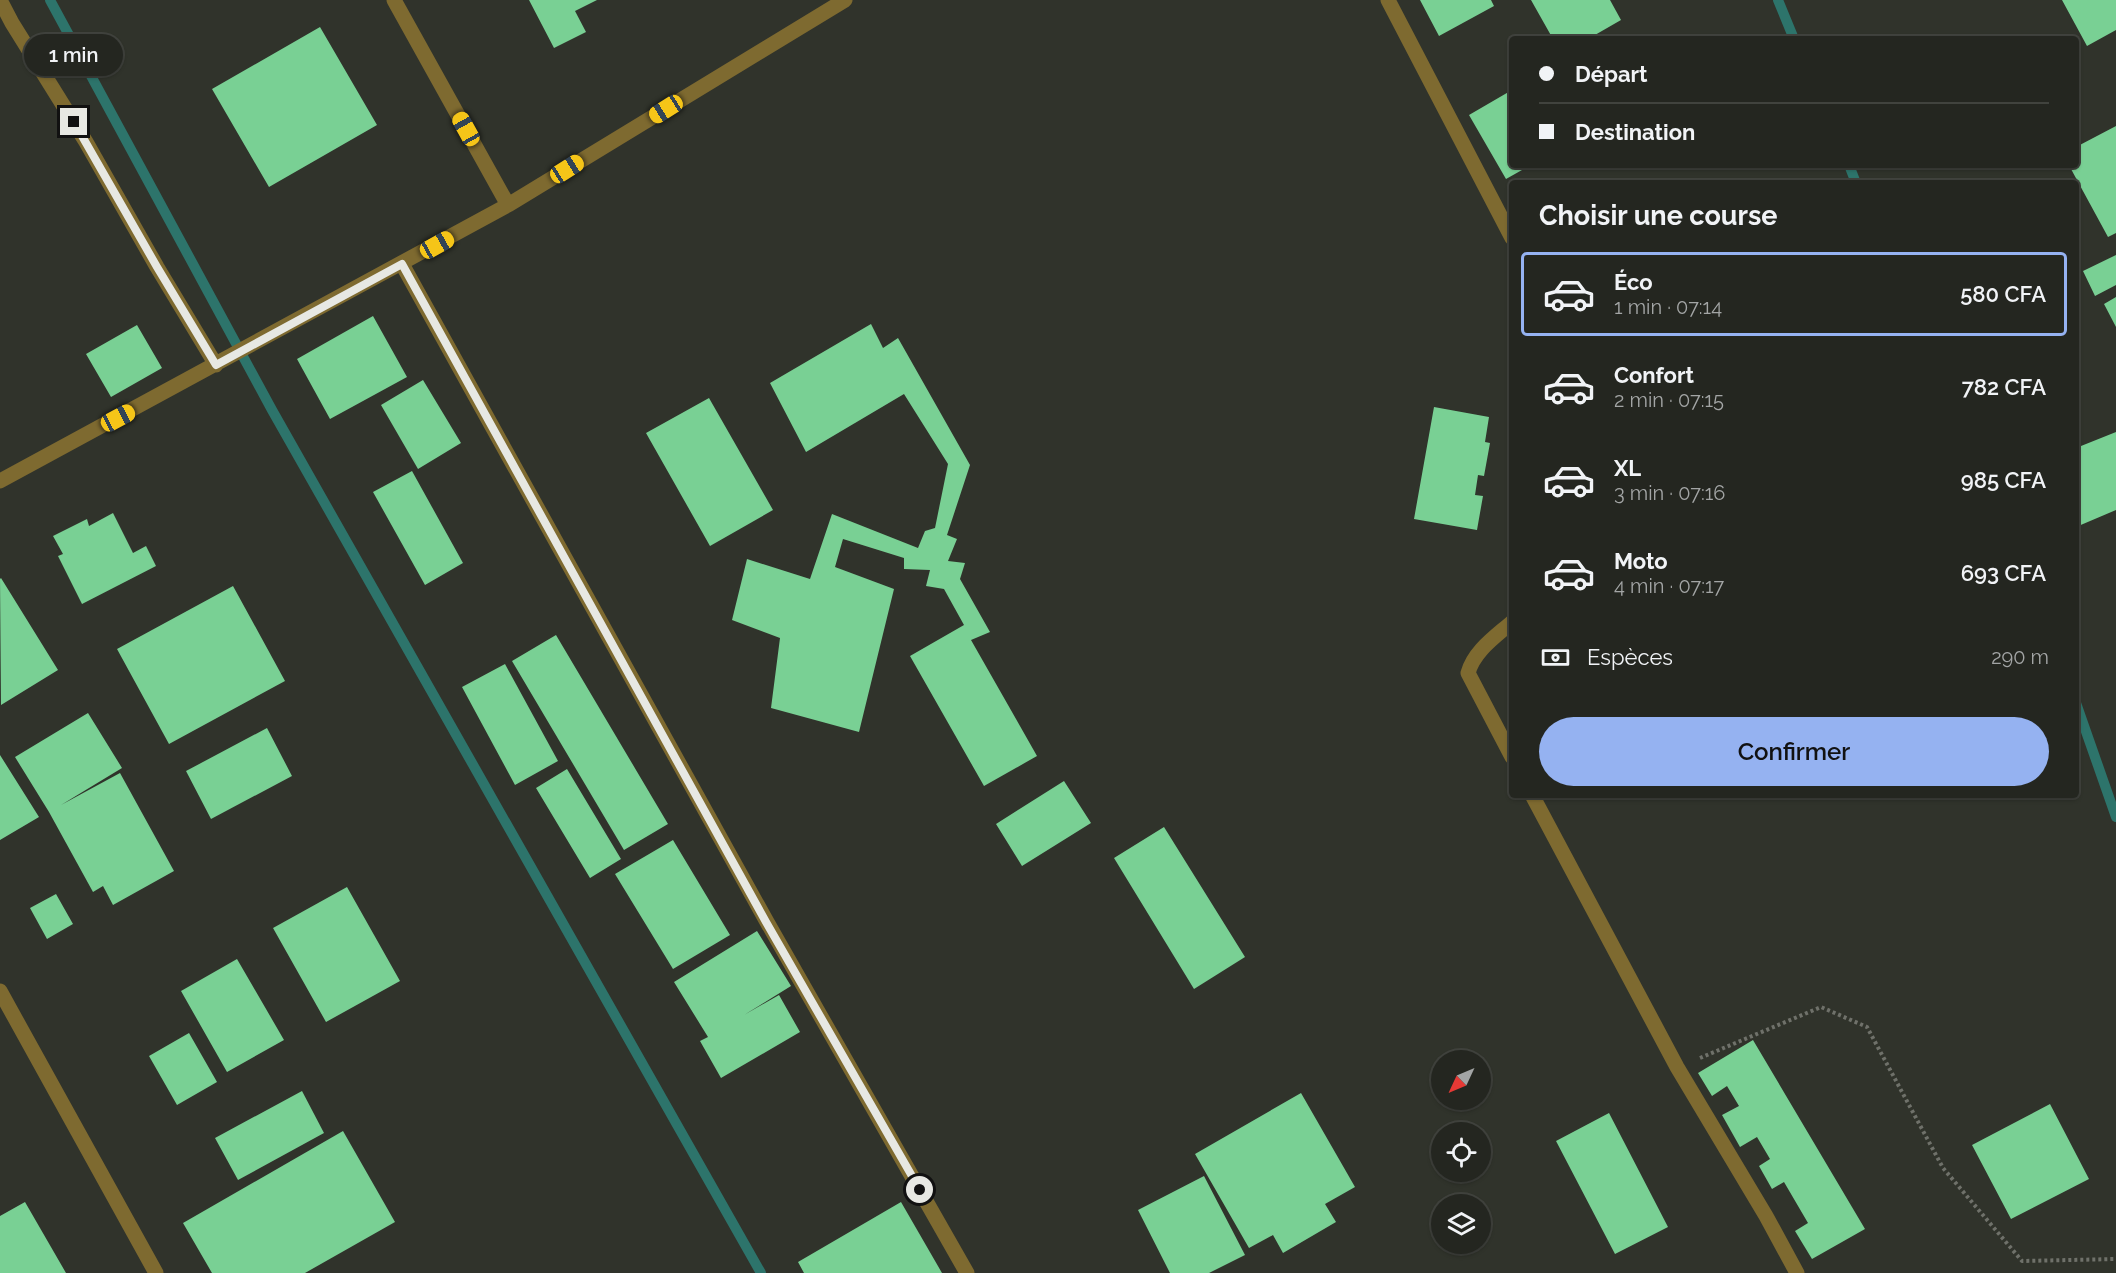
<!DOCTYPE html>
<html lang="fr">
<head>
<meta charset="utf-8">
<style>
	body { margin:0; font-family:Raleway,sans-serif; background:#30322d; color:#f1f3f6; height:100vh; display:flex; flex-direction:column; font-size:22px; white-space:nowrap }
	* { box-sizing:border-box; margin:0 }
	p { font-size:20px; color:#a3a5a5 }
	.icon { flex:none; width:33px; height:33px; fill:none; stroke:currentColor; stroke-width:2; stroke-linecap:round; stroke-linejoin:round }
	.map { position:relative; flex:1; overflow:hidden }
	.panel { position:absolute; left:1509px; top:180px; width:570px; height:618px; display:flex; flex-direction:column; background:#242620; border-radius:6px; box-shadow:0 2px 4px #0004,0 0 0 2px #41433e }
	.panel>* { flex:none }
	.banner { position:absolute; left:1509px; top:36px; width:570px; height:132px; border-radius:6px; box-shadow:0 2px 4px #0004,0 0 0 2px #41433e; display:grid; align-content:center; height:132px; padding:0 30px; background:#242620 }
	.needle { width:39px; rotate:226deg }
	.controls { position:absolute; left:1431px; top:1050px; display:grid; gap:12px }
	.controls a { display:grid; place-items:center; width:60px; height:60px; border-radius:50%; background:#242620; box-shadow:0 2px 4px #0004,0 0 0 2px #41433e; font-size:30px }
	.end { position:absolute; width:27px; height:27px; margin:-14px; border:8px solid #e7e8e3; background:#111; box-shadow:0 0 0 3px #111 }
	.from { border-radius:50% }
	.bubble { position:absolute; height:42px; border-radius:21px; background:#242620; box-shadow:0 2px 4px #0004,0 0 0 2px #41433e; font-size:20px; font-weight:600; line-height:42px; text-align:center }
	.car { position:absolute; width:18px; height:36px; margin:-18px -9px; border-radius:8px; box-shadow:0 0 4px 2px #0007; background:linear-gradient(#f5c518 24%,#345 0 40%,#f5c518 0 76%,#345 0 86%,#f5c518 0) }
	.banner b { display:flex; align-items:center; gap:21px; height:57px; font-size:22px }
	.banner b+b { border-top:2px solid #41433e }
	.banner i { width:15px; height:15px; background:#f1f3f6 }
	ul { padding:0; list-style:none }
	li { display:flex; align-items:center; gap:18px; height:84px; margin:0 12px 9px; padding:0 18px; border:3px solid transparent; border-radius:6px }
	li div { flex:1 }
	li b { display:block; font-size:22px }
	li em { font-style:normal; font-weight:600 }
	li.selected { border-color:#95b2f1 }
	li>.icon { width:54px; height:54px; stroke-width:1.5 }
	h2 { padding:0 30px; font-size:27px; line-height:72px }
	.pay { display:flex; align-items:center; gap:15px; height:66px; padding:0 30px; font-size:22px }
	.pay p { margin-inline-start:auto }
	.action { display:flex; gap:12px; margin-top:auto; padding:12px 30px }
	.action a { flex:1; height:69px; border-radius:36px; background:#95b2f1; color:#111; font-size:24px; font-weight:600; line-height:69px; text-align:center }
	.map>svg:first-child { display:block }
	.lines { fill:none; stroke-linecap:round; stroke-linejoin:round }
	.stream { stroke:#2d746b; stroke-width:10 }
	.building { fill:#79d094 }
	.path { stroke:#6f716a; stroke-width:4; stroke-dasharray:3 3; stroke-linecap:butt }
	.street { stroke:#7e6a30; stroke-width:15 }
	.route { stroke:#e7e8e3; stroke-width:8 }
</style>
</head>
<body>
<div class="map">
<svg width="2116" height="1273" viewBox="0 0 2116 1273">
	<rect width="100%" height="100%" fill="#30332b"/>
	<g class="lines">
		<path class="stream" d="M50 0 272 410 761 1273
			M1778 0 1794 39
			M1849 165 1856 183
			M2076 703 2116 817"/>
	</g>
	<path class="building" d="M529 0H597L575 11 586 32 554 48Z
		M1420 0H1491L1494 6 1439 36Z
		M1531 0H1610L1621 20 1588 39H1553Z
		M2062 0H2116V30L2087 46Z
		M320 27 377 125 269 187 212 89Z
		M1512 90V165H1531L1506 179 1469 115Z
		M2116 126V233L2108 237 2071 169 2081 163 2076 154V147Z
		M2116 255V285L2095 296 2083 271Z
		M2116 297V327L2104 304Z
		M373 316 407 377 330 419 297 359Z
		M871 324 883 348 898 338 970 465 947 535 957 539 948 561 965 563 960 579 990 632 971 640 1037 756 984 786 910 656 964 625 944 589 926 586 930 570 904 569V558L843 539 835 567 894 589 859 732 771 708 780 638 732 620 747 559 810 579 832 514 918 548 925 531 935 528 948 464 904 394 806 452 770 383Z
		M137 325 162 368 111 397 86 354Z
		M423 380 461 443 418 469 381 405Z
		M709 398 773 510 710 546 646 433Z
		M1434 407 1489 417 1485 442 1490 443 1484 476 1478 475 1475 495 1483 496 1477 530 1414 519Z
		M2116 432V510L2076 527V448Z
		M412 471 463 563 425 585 373 492Z
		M113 513 133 553 146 546 156 566 82 604 58 556 63 554 53 536 87 519 89 526Z
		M1 578 58 670 1 705 0 579Z
		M233 586 285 681 169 744 117 649Z
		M556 635 668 824 624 850 512 661Z
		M505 664 558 761 515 785 462 687Z
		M88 713 122 768 61 805 120 773 174 871 113 905 103 886 93 892 49 812 15 757Z
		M267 728 292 776 211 819 186 771Z
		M0 755 39 817 0 840Z
		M567 769 621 859 590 878 536 788Z
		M1064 781 1091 823 1022 866 996 824Z
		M1164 827 1245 957 1194 989 1114 858Z
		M673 840 730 935 673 969 615 874Z
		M347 887 400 981 326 1022 273 928Z
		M56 894 73 924 47 939 30 908Z
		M757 931 791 986 744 1015 779 995 800 1032 721 1078 700 1041 708 1037 674 982Z
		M237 959 284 1040 227 1072 181 991Z
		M189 1033 217 1082 177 1105 149 1056Z
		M1753 1040 1865 1229 1812 1259 1795 1231 1808 1223 1784 1182 1772 1189 1759 1166 1770 1159 1757 1137 1740 1147 1722 1115 1739 1106 1727 1086 1712 1096 1698 1073Z
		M302 1091 324 1133 238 1180 215 1138Z
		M1301 1093 1355 1187 1325 1204 1336 1222 1283 1253 1273 1235 1249 1248 1195 1154Z
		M2050 1104 2089 1179 2011 1219 1972 1145Z
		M1609 1113 1668 1227 1615 1254 1556 1141Z
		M343 1131 395 1222 305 1273H212L183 1223Z
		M1204 1176 1245 1255 1209 1273H1170L1138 1210Z
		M25 1202 66 1273H0V1216Z
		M901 1202 942 1273H804L798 1262Z"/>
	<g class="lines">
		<path class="path" d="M1700 1058 1821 1007 1867 1027 1943 1168 2022 1261 2116 1259"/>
		<path class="street" d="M0 0 12 23 86 142 157 267 216 365
			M394 0 508 205
			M1388 0 1512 238
			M402 264 767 922 967 1273
			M0 481 508 205 845 0
			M1512 622C1495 637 1474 651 1468 673L1512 757
			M1532 795 1677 1067 1766 1216 1797 1273
			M0 991 156 1273"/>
	</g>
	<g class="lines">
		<path class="route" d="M74 122 157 267 216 365 402 264 766 922 920 1190"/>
	</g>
</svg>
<div class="controls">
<a><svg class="needle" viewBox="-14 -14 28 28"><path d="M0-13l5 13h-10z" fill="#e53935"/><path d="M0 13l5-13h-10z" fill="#a3a5a5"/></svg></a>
<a><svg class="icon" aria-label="locate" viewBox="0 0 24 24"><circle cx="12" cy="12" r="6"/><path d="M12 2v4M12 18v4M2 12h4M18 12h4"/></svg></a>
<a><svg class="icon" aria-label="layers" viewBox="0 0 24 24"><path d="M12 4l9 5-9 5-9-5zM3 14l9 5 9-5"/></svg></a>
</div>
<i class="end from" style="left:920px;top:1190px"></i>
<i class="end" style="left:74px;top:122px"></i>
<div class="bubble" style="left:24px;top:34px;width:99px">1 min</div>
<i class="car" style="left:666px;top:109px;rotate:238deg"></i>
<i class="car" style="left:466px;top:129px;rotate:331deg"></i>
<i class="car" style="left:567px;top:169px;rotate:58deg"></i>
<i class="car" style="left:437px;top:245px;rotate:61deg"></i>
<i class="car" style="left:118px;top:418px;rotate:62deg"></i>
<div class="banner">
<b><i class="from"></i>Départ</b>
<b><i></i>Destination</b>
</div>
<section class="panel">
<h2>Choisir une course</h2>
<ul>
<li class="selected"><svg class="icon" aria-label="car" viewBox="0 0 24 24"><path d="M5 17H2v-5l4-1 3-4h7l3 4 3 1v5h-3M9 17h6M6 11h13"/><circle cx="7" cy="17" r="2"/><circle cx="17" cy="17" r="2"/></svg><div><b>Éco</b><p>1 min · 07:14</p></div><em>580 CFA</em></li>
<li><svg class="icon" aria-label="car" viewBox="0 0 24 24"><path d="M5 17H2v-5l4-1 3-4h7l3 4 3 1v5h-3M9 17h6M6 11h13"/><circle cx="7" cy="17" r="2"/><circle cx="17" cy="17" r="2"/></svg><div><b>Confort</b><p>2 min · 07:15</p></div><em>782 CFA</em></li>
<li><svg class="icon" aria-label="car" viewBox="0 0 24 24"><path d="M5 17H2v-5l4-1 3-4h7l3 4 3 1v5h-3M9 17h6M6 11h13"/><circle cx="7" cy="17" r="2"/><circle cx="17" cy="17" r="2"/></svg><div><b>XL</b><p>3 min · 07:16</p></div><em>985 CFA</em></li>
<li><svg class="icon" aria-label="car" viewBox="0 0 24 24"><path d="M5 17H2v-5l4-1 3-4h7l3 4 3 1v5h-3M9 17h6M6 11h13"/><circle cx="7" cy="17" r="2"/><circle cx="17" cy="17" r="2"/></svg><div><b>Moto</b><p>4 min · 07:17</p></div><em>693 CFA</em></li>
</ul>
<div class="pay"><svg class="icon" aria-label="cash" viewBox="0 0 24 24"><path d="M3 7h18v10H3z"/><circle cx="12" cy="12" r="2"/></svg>Espèces<p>290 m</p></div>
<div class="action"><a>Confirmer</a></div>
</section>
</div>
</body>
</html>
